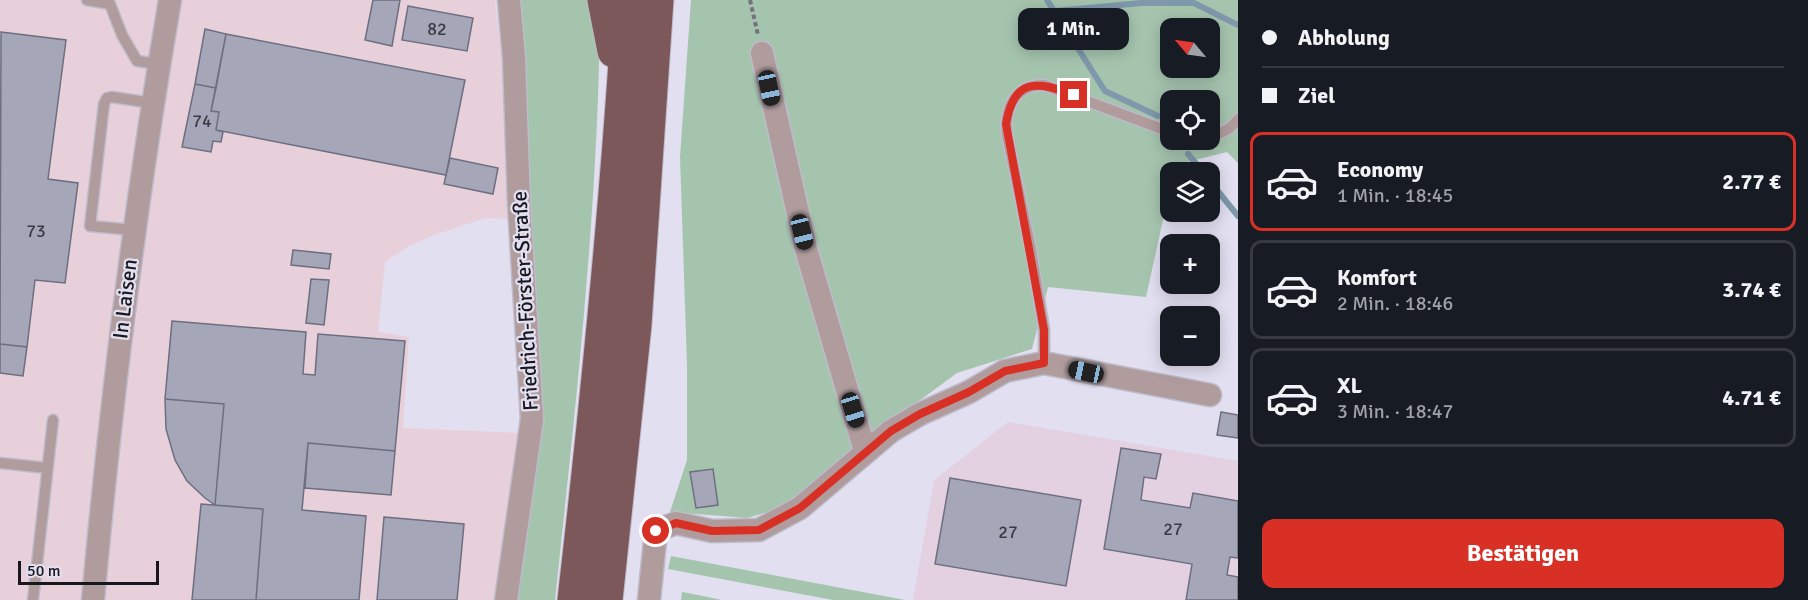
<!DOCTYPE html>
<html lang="de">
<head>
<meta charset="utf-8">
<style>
	body { margin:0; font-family:Signika,sans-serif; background:#242831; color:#f1f3f6; height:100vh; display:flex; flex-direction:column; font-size:22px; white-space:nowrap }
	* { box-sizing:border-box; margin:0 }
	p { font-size:20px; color:#9ea1a6 }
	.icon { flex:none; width:33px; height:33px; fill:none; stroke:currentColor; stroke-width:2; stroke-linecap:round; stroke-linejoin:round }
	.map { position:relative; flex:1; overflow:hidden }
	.panel { display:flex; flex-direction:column; background:#171b24; width:570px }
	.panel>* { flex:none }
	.guide { display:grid; align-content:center; height:132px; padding:0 24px; background:#171b24 }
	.needle { width:39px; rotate:299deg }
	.buttons { position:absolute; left:1160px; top:18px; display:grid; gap:12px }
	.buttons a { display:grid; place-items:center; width:60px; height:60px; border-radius:12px; background:#171b24; box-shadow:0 3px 15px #0003; font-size:30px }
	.scale { position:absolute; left:18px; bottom:15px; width:141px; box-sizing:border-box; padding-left:6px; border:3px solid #18171d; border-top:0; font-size:16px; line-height:21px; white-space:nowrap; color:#18171d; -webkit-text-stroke:4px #e2dff1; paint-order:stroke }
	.end { position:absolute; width:27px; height:27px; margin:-14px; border:8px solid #d93025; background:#fff; box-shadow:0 0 0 3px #fff }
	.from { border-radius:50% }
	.bubble { position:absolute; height:42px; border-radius:12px; background:#171b24; box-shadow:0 3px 15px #0003; font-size:20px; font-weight:700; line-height:42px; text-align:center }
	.car { position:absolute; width:18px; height:36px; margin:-18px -9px; border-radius:8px; box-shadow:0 0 4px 2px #0007; background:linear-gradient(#222 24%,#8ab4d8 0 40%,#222 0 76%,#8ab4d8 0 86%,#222 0) }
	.guide b { display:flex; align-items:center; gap:21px; height:57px; font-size:22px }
	.guide b+b { border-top:2px solid #363941 }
	.guide i { width:15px; height:15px; background:#f1f3f6 }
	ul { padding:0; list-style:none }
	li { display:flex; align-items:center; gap:18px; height:99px; margin:0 12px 9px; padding:0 12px; border:3px solid #363941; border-radius:12px }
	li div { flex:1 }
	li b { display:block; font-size:22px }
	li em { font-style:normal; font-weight:700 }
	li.selected { border-color:#d93025 }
	li>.icon { width:54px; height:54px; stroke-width:1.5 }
	.primary-button { display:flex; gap:12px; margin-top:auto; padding:12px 24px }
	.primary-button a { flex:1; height:69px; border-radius:12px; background:#d93025; color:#fff; font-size:24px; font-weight:700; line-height:69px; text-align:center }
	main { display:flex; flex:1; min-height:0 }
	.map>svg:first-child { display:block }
	.industrial { fill:#e8d0db }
	.education { fill:#e3d1e2 }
	.green { fill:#a5c4ae; fill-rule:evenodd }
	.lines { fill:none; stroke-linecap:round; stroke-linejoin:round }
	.stream { stroke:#7f98ac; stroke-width:6 }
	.building { fill:#a5a7b8; stroke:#6d6e7f; stroke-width:1.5 }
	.service-casing { stroke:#bebbcb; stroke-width:13 }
	.minor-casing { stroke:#bebbcb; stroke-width:25 }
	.trunk-casing { stroke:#bebbcb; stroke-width:35 }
	.path { stroke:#74727e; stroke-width:4; stroke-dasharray:4.5 3; stroke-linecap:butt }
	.service { stroke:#b09c9d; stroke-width:10 }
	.minor { stroke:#b09c9d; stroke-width:22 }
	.trunk { stroke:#7d585a; stroke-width:33 }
	.route { stroke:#d93025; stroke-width:8 }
	.labels { text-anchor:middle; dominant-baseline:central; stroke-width:4.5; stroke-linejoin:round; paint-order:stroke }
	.number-label { font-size:18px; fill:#3b3b44 }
	.street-label { font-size:21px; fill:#18171d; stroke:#e2dff1 }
</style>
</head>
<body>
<main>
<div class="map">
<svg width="1238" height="600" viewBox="0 0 1238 600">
	<rect width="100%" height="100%" fill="#e2dff1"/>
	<path class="industrial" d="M0 0H495L504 76 513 219 486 218 434 235 409 246 385 262 378 332 409 337 403 428 521 433 497 600H0Z"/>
	<path class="education" d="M1008 422 1238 461V600H913L934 480Z"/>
	<path class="green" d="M520 0H599L600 3C599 203 576 402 555 600H513L540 410Z
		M691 0H1238V163L1227 152 1175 165 1173 172H1170V188L1146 297 1048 287 1032 349 957 373 877 432 783 508 747 518 670 512 687 460V365L680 157ZM1170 28H1209V68H1170ZM1170 100H1209V140H1170Z
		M671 556 905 600H833L668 569Z
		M682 592H683L722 600H681Z"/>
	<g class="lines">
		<path class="stream" d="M1047 0 1105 91 1158 116
			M1055 11 1141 3H1194L1238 25
			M1188 154 1203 172
			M1209 180 1238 216"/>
	</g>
	<path class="building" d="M373 0H400L392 46 365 40Z
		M408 6 473 18 467 51 402 40Z
		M205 29 226 34 216 88 195 84Z
		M1 32 66 40 48 179 78 183 65 283 35 280 27 347 0 344Z
		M226 34 465 80 446 175 216 130 219 112 211 111Z
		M195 84 216 88 211 111 219 112 216 130 223 132 221 142 213 141 211 152 182 147Z
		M450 158 498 168 493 194 444 184Z
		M293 250 331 254 329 269 291 265Z
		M311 279 329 280 324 325 306 323Z
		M172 321 306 332 303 374 315 375 318 334 405 341 395 451 308 443 302 510 366 516 359 600H256L263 509 215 505 224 404 165 399Z
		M0 344 27 347 23 376 0 373Z
		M165 399 224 404 215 505 205 498 187 481 175 460 166 429Z
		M1221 412 1238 415V438L1217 435Z
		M308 443 395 451 391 495 305 488Z
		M1121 448 1161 454 1156 479 1144 477 1141 500 1190 508 1193 493 1238 501V558L1230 557 1227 575 1238 577V600H1186L1192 564 1104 549Z
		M713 469 718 505 696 508 690 472Z
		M950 478 1081 500 1066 586 935 564Z
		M201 504 263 509 256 600H192Z
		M384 517 464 524 457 600H377Z"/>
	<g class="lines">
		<g class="service-casing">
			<path id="service" d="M87 0 110 4 122 35 137 61 158 64
				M1209 139 1230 128 1238 119
				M1190 140H1195
				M134 230 90 226 104 104 107 98 112 97 152 103
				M1044 363V330L1031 250 1007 135C1004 108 1015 85 1044 85L1170 132
				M0 463 47 468
				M33 600 53 420"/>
		</g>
		<g class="minor-casing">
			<path id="minor" d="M762 53 806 249 865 451
				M93 600C111 399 136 199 170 0
				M506 600 532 419 519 204 514 58 509 0
				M649 600 656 531 676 523 712 531 759 530 800 508 891 431 920 414 969 392 1005 371 1044 363 1210 395"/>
		</g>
		<g class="trunk-casing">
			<path id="trunk" d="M604 0 614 51
				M574 600C597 400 617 201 629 0
				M606 600 635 325 657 0"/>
		</g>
		<path class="path" d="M750 0 758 35"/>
		<use href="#service" class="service"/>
		<use href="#minor" class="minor"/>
		<use href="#trunk" class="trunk"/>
	</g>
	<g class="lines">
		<path class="route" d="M656 531 676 523 712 531 759 530 800 508 891 431 920 414 969 392 1005 371 1044 363V330L1006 124C1014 77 1037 81 1074 95"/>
	</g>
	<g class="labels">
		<g class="number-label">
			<text x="437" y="29">82</text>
			<text x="202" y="121">74</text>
			<text x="36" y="231">73</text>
			<text x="1173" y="529">27</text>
			<text x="1008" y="532">27</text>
		</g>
		<g class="street-label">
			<text transform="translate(125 299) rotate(-83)">In Laisen</text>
			<text transform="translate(525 301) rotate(-93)">Friedrich-Förster-Straße</text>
		</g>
	</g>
</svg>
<div class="buttons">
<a><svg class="needle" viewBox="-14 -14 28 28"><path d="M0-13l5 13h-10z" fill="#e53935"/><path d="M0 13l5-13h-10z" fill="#9ea1a6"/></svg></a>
<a><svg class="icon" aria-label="locate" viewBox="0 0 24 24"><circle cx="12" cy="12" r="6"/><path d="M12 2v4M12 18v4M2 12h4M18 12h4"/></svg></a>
<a><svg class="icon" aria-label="layers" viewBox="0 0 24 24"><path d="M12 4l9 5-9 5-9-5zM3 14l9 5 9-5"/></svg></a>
<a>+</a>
<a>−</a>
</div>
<div class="scale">50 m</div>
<i class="end from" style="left:656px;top:531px"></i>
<i class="end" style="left:1074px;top:95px"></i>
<div class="bubble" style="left:1018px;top:8px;width:111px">1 Min.</div>
<i class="car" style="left:769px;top:88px;rotate:168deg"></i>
<i class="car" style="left:802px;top:232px;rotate:166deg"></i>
<i class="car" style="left:1086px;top:372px;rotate:282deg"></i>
<i class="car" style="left:853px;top:410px;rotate:163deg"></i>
</div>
<section class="panel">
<div class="guide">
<b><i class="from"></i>Abholung</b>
<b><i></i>Ziel</b>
</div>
<ul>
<li class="selected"><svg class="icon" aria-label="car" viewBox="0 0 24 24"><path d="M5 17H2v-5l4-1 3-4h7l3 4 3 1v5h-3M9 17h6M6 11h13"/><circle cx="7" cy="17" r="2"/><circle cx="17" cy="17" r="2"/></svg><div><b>Economy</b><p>1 Min. · 18:45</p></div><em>2.77 €</em></li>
<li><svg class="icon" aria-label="car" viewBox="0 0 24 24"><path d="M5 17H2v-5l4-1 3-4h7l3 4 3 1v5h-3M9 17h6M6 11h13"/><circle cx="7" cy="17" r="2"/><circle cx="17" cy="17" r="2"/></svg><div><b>Komfort</b><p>2 Min. · 18:46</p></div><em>3.74 €</em></li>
<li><svg class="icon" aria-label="car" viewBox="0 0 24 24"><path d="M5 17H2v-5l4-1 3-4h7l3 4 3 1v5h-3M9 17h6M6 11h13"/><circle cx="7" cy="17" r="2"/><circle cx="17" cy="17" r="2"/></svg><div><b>XL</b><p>3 Min. · 18:47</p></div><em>4.71 €</em></li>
</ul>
<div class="primary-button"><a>Bestätigen</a></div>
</section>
</main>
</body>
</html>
